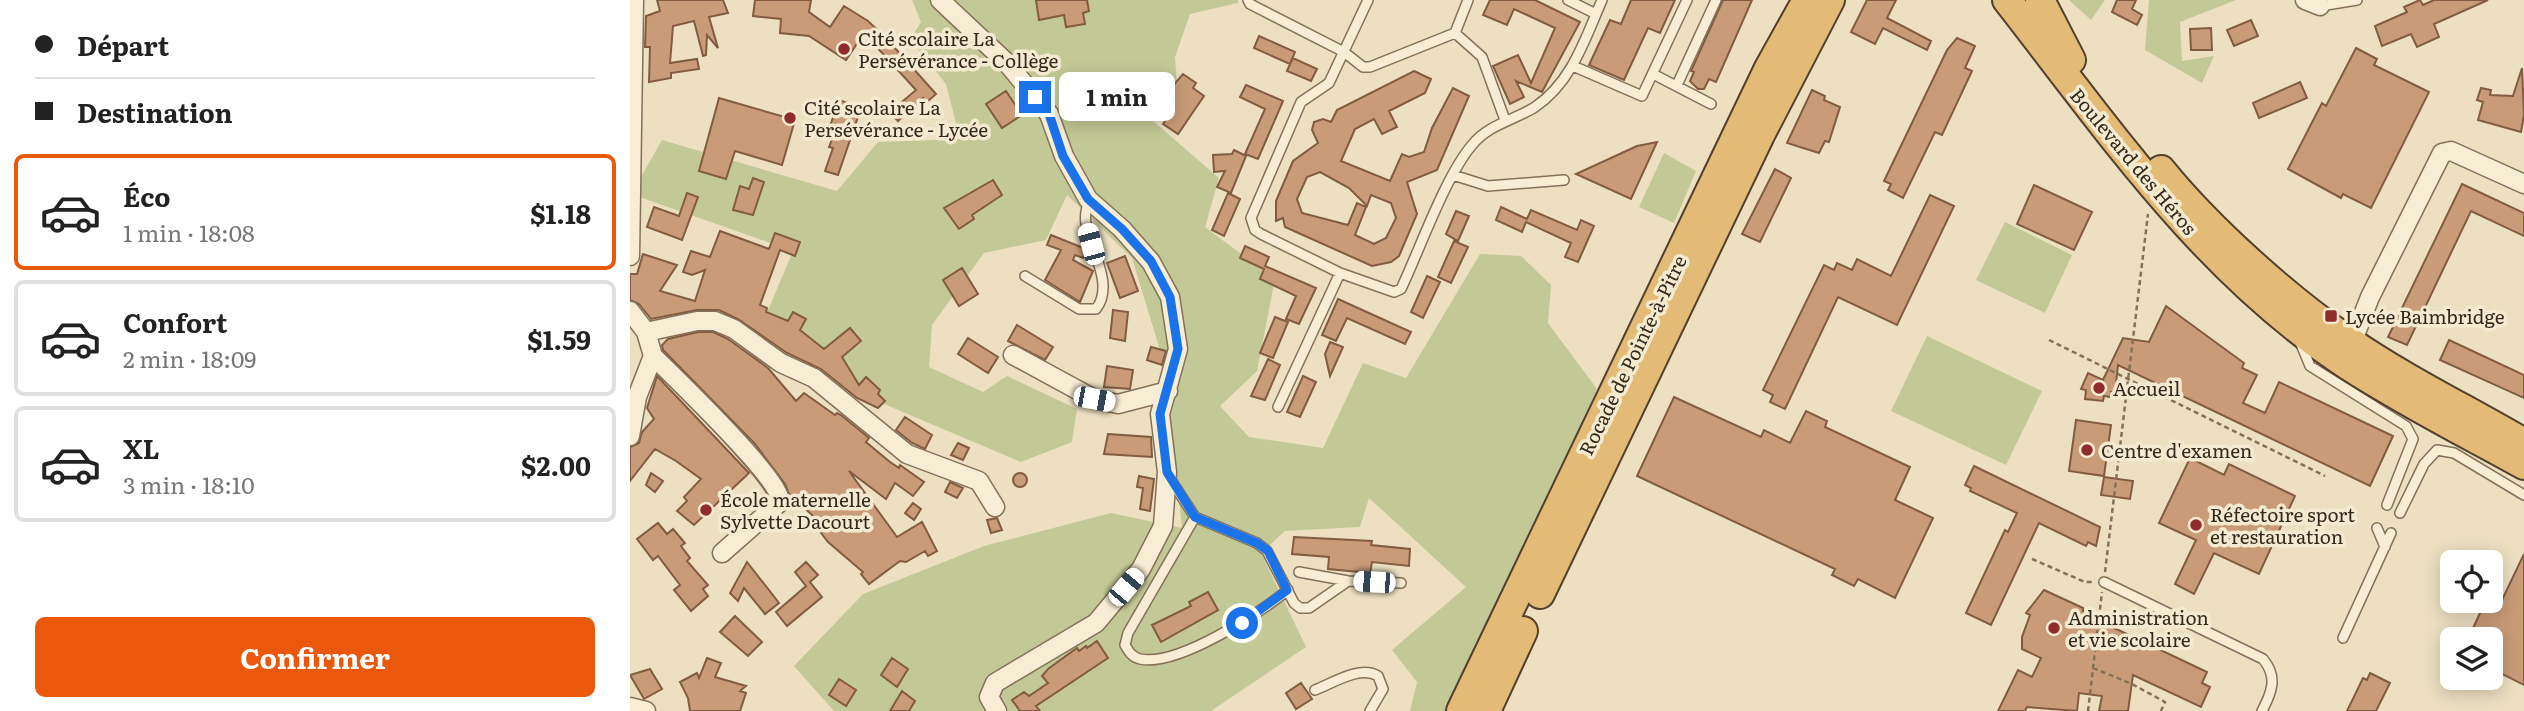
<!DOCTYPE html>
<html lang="fr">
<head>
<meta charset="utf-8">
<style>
	body { margin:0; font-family:Literata,serif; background:#f6f6f6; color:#222; height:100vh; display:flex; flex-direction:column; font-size:26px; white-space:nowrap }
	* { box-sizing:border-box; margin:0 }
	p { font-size:23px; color:#767676 }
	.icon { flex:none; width:38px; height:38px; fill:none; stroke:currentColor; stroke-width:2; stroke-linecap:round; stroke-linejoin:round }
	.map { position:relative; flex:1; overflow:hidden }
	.panel { display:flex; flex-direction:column; background:#fff; width:630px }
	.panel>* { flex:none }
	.guide { display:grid; align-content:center; height:154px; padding:0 35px; background:#fff }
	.buttons { position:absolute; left:1810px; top:550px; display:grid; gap:14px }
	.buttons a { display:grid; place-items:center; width:63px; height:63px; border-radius:10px; background:#fff; box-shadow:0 4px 18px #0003; font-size:35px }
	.end { position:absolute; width:32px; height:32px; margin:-16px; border:9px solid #1a73e8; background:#fff; box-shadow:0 0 0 4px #fff }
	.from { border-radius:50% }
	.bubble { position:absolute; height:49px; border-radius:10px; background:#fff; box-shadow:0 4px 18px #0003; font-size:23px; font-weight:700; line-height:49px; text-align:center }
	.car { position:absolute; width:21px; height:42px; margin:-21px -10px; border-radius:9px; box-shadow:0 0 5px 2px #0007; background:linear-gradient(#fff 24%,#345 0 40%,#fff 0 76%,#345 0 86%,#fff 0) }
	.guide b { display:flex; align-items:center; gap:24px; height:66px; font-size:26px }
	.guide b+b { border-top:2px solid #e0e0e0 }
	.guide i { width:18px; height:18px; background:#222 }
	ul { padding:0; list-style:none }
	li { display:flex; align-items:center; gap:21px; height:116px; margin:0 14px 10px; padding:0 21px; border:4px solid #e0e0e0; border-radius:10px }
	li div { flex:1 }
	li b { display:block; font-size:26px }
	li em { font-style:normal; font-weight:700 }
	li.active { border-color:#ea580c }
	li>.icon { width:63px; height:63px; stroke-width:1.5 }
	.button { display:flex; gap:14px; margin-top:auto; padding:14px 35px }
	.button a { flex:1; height:80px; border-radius:10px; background:#ea580c; color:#fff; font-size:28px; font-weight:700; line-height:80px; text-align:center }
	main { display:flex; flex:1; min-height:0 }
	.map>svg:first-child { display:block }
	.green { fill:#c3c996 }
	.building { fill:#c99b78; stroke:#835b40; stroke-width:2; fill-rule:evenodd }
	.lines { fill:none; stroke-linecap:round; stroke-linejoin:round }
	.service-casing { stroke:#857159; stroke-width:12 }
	.minor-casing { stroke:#857159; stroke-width:21 }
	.trunk-casing { stroke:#523f2e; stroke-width:32 }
	.path { stroke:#857159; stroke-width:2.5; stroke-dasharray:5 3.5; stroke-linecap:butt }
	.service { stroke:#f7edd4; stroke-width:9 }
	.minor { stroke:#f7edd4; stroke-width:18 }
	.trunk { stroke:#e4ba77; stroke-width:28 }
	.route { stroke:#1a73e8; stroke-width:9 }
	.poi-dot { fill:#912c2c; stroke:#f4ead0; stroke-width:2.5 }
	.labels { text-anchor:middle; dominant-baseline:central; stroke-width:7; stroke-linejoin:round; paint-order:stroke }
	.poi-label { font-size:19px; fill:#35291d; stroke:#f4ead0; text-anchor:start }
	.street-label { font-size:19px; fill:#35291d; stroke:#f4ead0 }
</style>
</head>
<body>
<main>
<section class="panel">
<div class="guide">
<b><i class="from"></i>Départ</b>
<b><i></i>Destination</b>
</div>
<ul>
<li class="active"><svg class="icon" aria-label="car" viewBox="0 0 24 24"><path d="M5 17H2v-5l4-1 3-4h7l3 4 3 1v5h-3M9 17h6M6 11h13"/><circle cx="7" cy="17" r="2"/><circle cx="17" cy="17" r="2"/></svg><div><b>Éco</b><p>1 min · 18:08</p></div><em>$1.18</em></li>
<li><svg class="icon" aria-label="car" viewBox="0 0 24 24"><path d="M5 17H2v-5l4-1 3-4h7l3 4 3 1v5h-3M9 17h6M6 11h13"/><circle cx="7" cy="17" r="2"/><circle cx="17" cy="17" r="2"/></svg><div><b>Confort</b><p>2 min · 18:09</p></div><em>$1.59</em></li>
<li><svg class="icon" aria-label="car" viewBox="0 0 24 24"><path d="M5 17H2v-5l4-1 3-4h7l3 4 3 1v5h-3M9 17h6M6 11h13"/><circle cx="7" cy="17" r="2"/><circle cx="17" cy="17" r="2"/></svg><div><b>XL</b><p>3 min · 18:10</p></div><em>$2.00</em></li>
</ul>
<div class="button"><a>Confirmer</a></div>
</section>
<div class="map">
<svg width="1894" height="711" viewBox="0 0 1894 711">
	<rect width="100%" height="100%" fill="#ece0c1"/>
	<path class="green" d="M282 0H608V3L560 14 545 57 547 83 515 114 589 178 575 227 645 279 627 371 590 406 619 437 693 448 733 363 776 378 850 254 891 256 921 285 918 323 967 389 828 711H780L787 682 762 650 836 587 739 498 730 527 655 531 631 553 676 647 581 711H204L164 666 233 594 354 546 481 513 552 528 538 391 540 383 502 258 437 195 416 240 354 253 302 325 299 367 353 392 377 376 447 409 442 442 391 462 254 404 134 320 163 251 1 194 32 140 207 191 248 142 330 139 316 84 280 39 291 22Z
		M1439 0H1475L1461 20Z
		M1519 0H1606L1550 22 1552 61 1584 56 1572 83 1515 50Z
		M1034 153 1066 171 1044 223 1009 207Z
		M1375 222 1442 255 1415 313 1346 280Z
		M1297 336 1412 391 1376 465 1261 411Z"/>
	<path class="building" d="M27 0H93L98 13 79 17 88 48 77 35 76 55 73 56 64 21 43 26 40 63 67 59 69 69 41 73V78L19 82 20 47H15L16 16 30 11Z
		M125 0H181L179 12 200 27 214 6 238 21 256 38 306 94 297 102 293 98 268 121 260 112 286 90 234 33 216 60 179 36 150 33 151 19 123 16Z
		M406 0H457L459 11 453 13 455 24 436 27 434 15 409 20Z
		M860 0H905L950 22 912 92 886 81 894 97 880 104 863 66 888 55 901 83 925 28 884 9 877 25 853 15Z
		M1001 0H1045L1030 33 1018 28 994 80 959 65 980 20 991 24Z
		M1093 0H1122L1086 82 1079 79 1074 89H1068L1060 81 1064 72 1061 71Z
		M1237 0H1266L1257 18 1301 41 1297 50 1253 28 1245 44 1221 32Z
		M1487 0H1506L1502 9 1512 15 1507 25 1482 12Z
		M1790 0 1793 5 1804 0H1858L1804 24 1809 37 1787 47 1781 34 1752 46 1745 26 1777 12 1774 7Z
		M1621 20 1628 36 1604 46 1597 30Z
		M1581 28 1582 50H1561L1560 29Z
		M629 36 665 52 660 64 663 58 687 69 681 81 657 71 660 64 624 48Z
		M1327 38 1345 46 1335 68 1342 71 1312 135 1305 132 1273 198 1258 190 1261 184 1254 181 1317 50Z
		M1726 48 1747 59 1744 65 1799 92 1741 208 1713 194 1711 198 1658 169 1692 103 1696 106Z
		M1892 68 1894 115 1891 132 1848 120 1853 102 1847 100 1851 88 1861 90 1860 95 1883 96Z
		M784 71 801 79 795 93 759 111 767 127 752 134 744 119 725 129 711 161 760 181 772 154 779 157 794 152 802 128 823 88 839 96 807 170 777 182 787 214 769 256 761 262 742 266 655 227 653 218 646 221V201L663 161 688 143 682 130 684 122 693 119 701 122 707 110ZM690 172 719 188 737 206 741 195 761 203 766 218 756 238 744 244 725 235 736 207 727 203 718 225 672 213 667 199 677 177Z
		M553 74 566 83 563 88 574 96 548 134 533 124 541 113 528 103Z
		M1670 82 1677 98 1629 118 1623 103Z
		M616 85 653 101 628 159 615 154 635 109 610 97Z
		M1182 90 1195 96 1194 100 1210 107 1199 142 1195 141 1189 153 1157 143Z
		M376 91 392 115 372 128 356 104Z
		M89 98 165 120 152 165 105 151 96 179 69 171Z
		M209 100 231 108 208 175 195 171 203 148 199 147 204 134 198 132Z
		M1027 142 1001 199 946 174 1007 146Z
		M604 150 616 156 601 193 587 187 595 171 584 172 583 155 602 154Z
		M1145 169 1161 178 1130 242 1112 234Z
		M123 178 134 182 123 215 103 210 110 186 119 189Z
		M363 180 372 195 342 215 344 219 329 229 314 208Z
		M1832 184 1894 213V236L1841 211 1777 345 1758 337Z
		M1404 185 1462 212 1444 250 1387 224Z
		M57 193 68 197 52 240 17 227 24 207 49 216Z
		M598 193 610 199 594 236 582 230Z
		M1300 195 1324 206 1267 325 1208 297 1155 409 1140 402 1143 395 1133 390 1194 265 1204 270 1207 263 1222 270 1227 259 1261 276Z
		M871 207 897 219 901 210 947 230 951 220 964 226 948 262 935 257 941 243 896 222 892 232 866 220Z
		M826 211 839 216 828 241 816 234Z
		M90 231 139 249 145 233 170 242 165 256 150 250 130 305 137 308 136 312 158 321 163 312 176 319 170 330 194 349 220 328 231 341 212 357 229 385 236 377 250 390 248 394 255 401 248 408 227 398 191 369 157 353 108 319 89 310H67L21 319 9 304 0 300V274H7L13 254 47 265 30 291 65 301 75 270 62 275 53 272 61 251 80 257Z
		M421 235 456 249 453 258 445 255 443 260 463 271 450 302 415 280 431 250 417 245Z
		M824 241 838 247 821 283 808 277Z
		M615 246 639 257 635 266 686 288 669 324 656 319 666 296 630 279 634 269 610 258Z
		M495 256 508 291 490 298 477 263Z
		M332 268 348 294 329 306 313 280Z
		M797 276 810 282 793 318 781 312Z
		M708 299 781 332 775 344 717 318 706 341 692 335Z
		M1536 306 1614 363 1612 368 1627 375 1613 403 1635 413 1649 382 1763 436 1740 486 1488 365 1485 393 1481 392 1480 397 1474 396 1473 401 1455 399 1456 390 1451 389 1458 373 1473 380 1493 338 1519 342Z
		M483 310 498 312 495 341 480 338Z
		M645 317 658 322 643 358 630 353Z
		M387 325 423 347 415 360 378 341Z
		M68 332H83L98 339 138 368 166 401 174 393 205 415 207 413 211 415 239 438 236 442 260 462 269 468 270 465 294 482 283 496 265 483 256 499 219 471 267 537 292 522 307 551 298 556 295 551 276 562 270 561 239 584 231 574 233 572 198 542 188 529 193 525 159 494 155 484 125 444 33 350 32 345 38 339Z
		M338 338 368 357 358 373 328 354Z
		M1819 340 1894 375V398L1810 360Z
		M700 342 713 347 700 376 695 354Z
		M521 347 536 351 532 365 517 360Z
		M638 359 650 365 635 400 621 396Z
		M477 366 503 370 500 389 474 387Z
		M27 376 119 473 64 525 47 511 57 501 54 497 71 479 46 461 25 449 0 481V447L9 443 12 432 24 419 17 408Z
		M673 376 686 382 670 417 657 412Z
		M1044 397 1131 437 1134 430 1160 443 1176 411 1197 421 1195 427 1280 467 1265 500 1303 518 1265 598 1228 579 1224 586 1202 575 1205 569 1007 476Z
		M275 417 302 435 295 449 282 443 266 430Z
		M1446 420 1481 425 1474 476 1439 471Z
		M478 434 521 437 522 457 474 454Z
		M328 443 339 448 333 460 321 455Z
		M1560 458 1594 475 1599 464 1665 496 1629 574 1584 553 1564 594 1545 584 1566 540 1529 523Z
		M1344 466 1470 527 1466 546 1458 542 1456 546 1409 523 1361 625 1336 613 1375 530 1378 532 1387 513 1340 491 1341 488 1335 485Z
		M383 480a7 7 0 1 1 14 0a7 7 0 1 1-14 0Z
		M21 473 33 481 25 492 16 485Z
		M509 476 524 479 520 511 510 509 513 488 507 487Z
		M1474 477 1503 481 1500 499 1471 495Z
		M320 482 333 488 327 498 315 492Z
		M283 503 291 509 284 520 275 513Z
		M367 518 372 530 361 533 357 520Z
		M28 523 37 534 43 529 55 543 51 546 60 558 57 561 78 585 73 589 78 596 61 611 44 590 50 585 28 556 23 560 7 539Z
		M664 537 742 541 741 545 780 549 779 566 742 562 740 573 698 569 699 557 662 554Z
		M1894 554V685L1860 668V639H1838L1856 600H1860V594L1872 600Z
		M117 562 149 603 135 614 114 588 108 601 100 593Z
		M176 562 188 575 180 582 192 597 157 626 146 612 176 586 165 572Z
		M1414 590 1453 608 1454 622 1480 626 1577 672 1572 683 1580 687 1571 707 1503 675 1498 711H1469L1472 696 1449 693 1447 711 1397 707 1395 711H1368L1388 670 1402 677 1411 658 1392 649V637L1400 615 1396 613Z
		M578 592 588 610 531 642 522 625 561 606 559 602Z
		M105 616 132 642 118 656 90 632Z
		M467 641 478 658 406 706 410 711H390L382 700 394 692 399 696 418 683 412 676 418 669 447 648 449 651 456 646 457 648Z
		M77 658 91 663 85 677 116 686 110 691 116 693 110 711H60L58 698 50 682 67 673 69 678Z
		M262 658 278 669 267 687 251 675Z
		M20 669 32 689 14 699 0 675Z
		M1740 673 1760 683 1746 711H1717L1733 678 1737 680Z
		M209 679 226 690 216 706 199 695Z
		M671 683 682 699 666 709 656 693Z
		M272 691 285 701 279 711H260Z"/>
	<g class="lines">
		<g class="service-casing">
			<path id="service" d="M618 0 620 4 714 52 733 67H740L825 33 838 0
				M738 0 699 83 671 102 621 218 625 230 631 234 710 273 764 292 771 289C790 249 815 177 842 145 859 124 885 120 905 107 942 82 955 39 972 0
				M938 0 966 14
				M1690 6 1727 0
				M825 33 852 57 875 120
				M943 66 1012 96 1057 0
				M1023 74 1081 104
				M1047 85 1086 0
				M823 175 858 186 934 180
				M395 276 449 309H466C485 285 460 249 456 223 454 216 457 208 458 201
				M1670 342 1680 366 1776 426 1783 439 1757 505
				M648 407 710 273
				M539 477 565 517 627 543 637 551 664 603 670 608H679L718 581
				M1770 513 1794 464 1807 450 1824 453 1894 495
				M565 517 498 633 495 645C499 652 502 657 510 659 548 667 629 613 658 590
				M1747 528 1755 547
				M669 572 718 581 771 583
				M1474 582 1633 659C1648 677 1642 692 1632 711
				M1713 638 1761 533
				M685 690C703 683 730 665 748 676L753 689 740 711"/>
		</g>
		<g class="minor-casing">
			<path id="minor" d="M310 0 377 63 419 114 434 156 458 199 492 229 521 262 540 297 548 349 530 414 537 472 533 526 511 569 466 623 365 683 359 697 367 711
				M1675 0 1690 6
				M0 256 4 0
				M0 311 16 332 23 356C44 377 152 480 150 502L92 553
				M16 332 67 321H85L104 329 151 363 184 378 277 454 349 481 365 507
				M1722 343 1740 297 1812 153 1821 151 1894 184
				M383 355 464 399 488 404 538 391
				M0 436 7 397 23 356
				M0 707 16 711"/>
		</g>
		<g class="trunk-casing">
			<path id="trunk" d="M1377 0C1481 133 1575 272 1719 366 1775 402 1836 433 1894 465
				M1410 0 1441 60
				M1531 170C1578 228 1658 300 1719 341 1774 379 1836 409 1894 443
				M910 594 1130 135 1200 0
				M831 711 1139 68 1177 0
				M856 711 893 631"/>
		</g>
		<path class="path" d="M1419 340 1695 476
			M1402 559 1455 582H1464
			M1475 572 1518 214
			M1463 668 1502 684 1535 702 1531 711
			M1458 711 1472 592"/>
		<use href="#service" class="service"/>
		<use href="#minor" class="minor"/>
		<use href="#trunk" class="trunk"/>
	</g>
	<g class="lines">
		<path class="route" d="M405 97 419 114 433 156 458 199 492 229 521 261 540 297 548 349 530 414 537 472 565 517 627 543 638 551 657 590 612 623"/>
	</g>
	<g class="poi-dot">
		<circle cx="214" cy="49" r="7"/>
		<circle cx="160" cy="118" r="7"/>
		<rect x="1694" y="309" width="14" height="14" rx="3.5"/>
		<circle cx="1469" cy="388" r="7"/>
		<circle cx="1457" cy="450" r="7"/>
		<circle cx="76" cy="510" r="7"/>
		<circle cx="1566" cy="525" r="7"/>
		<circle cx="1424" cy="628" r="7"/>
	</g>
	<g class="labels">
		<g class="poi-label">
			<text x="228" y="38">Cité scolaire La<tspan x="228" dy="22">Persévérance - Collège</tspan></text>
			<text x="174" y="107">Cité scolaire La<tspan x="174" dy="22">Persévérance - Lycée</tspan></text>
			<text x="1715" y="316">Lycée Baimbridge</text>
			<text x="1483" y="388">Accueil</text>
			<text x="1471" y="450">Centre d'examen</text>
			<text x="90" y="499">École maternelle<tspan x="90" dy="22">Sylvette Dacourt</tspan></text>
			<text x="1580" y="514">Réfectoire sport<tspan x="1580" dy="22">et restauration</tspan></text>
			<text x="1438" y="617">Administration<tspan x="1438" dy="22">et vie scolaire</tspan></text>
		</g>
		<g class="street-label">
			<text transform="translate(1504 161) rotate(50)">Boulevard des Héros</text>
			<text transform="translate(1002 355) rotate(-64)">Rocade de Pointe-à-Pitre</text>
		</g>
	</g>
</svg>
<div class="buttons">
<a><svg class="icon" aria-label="locate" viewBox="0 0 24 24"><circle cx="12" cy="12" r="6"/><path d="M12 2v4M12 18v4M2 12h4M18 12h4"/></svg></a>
<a><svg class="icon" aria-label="layers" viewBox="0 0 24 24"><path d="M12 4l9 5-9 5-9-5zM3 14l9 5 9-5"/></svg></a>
</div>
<i class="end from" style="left:612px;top:623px"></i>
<i class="end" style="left:405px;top:97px"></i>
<div class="bubble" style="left:429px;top:72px;width:116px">1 min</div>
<i class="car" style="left:461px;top:244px;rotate:345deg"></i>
<i class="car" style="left:464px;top:399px;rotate:101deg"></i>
<i class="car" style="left:744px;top:582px;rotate:273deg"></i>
<i class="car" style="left:496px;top:587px;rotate:40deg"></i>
</div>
</main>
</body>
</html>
